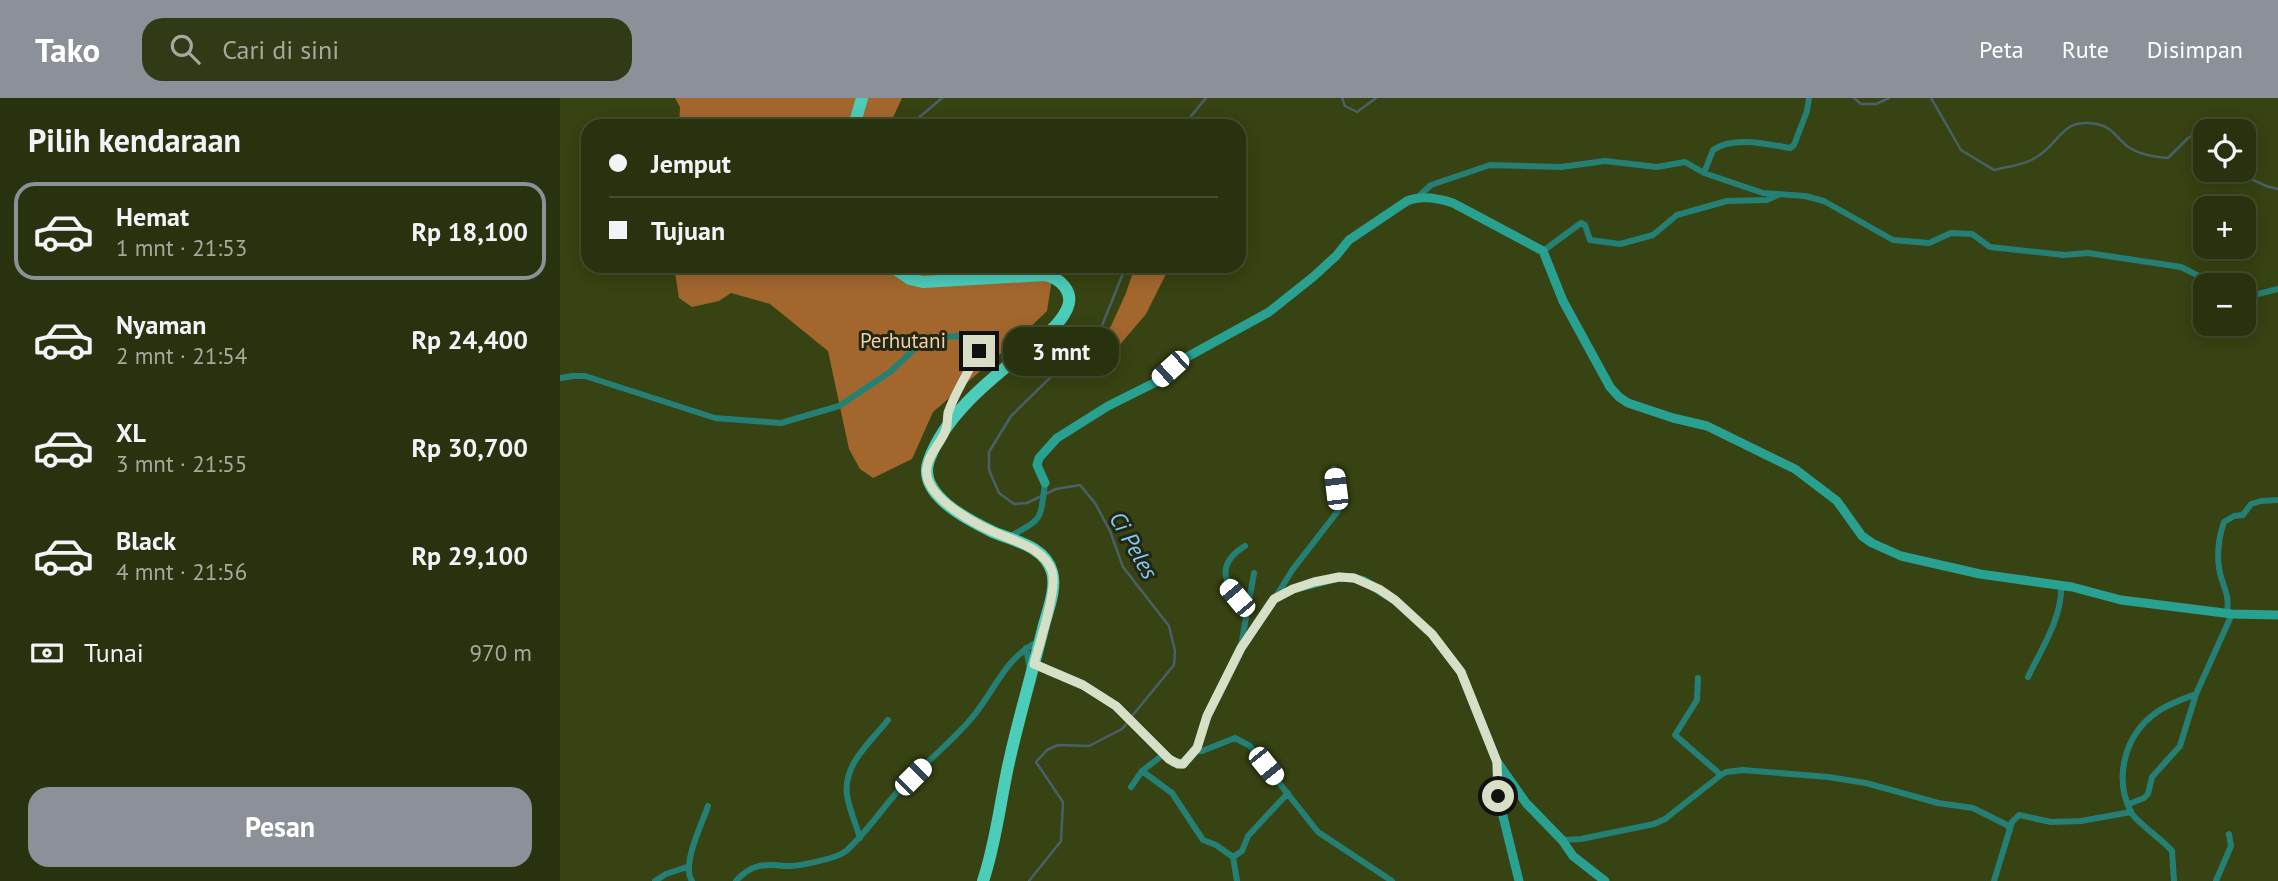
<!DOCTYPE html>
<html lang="id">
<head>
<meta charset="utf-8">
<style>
	body { margin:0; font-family:"PT Sans",sans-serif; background:#313a17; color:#f1f3f6; height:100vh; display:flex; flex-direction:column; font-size:26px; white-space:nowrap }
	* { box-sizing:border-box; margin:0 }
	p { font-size:23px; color:#a5aa9e }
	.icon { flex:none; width:38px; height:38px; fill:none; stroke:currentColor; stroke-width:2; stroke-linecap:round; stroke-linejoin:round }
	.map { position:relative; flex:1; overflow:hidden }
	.sheet { display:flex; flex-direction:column; background:#29320e; width:560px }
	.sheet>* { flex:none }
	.top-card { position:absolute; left:21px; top:21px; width:665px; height:154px; border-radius:21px; box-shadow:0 4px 18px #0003,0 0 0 2px #454d2e; display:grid; align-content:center; height:154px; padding:0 28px; background:#29320e }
	.fabs { position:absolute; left:1633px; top:21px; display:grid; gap:14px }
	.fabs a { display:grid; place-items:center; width:63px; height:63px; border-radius:14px; background:#29320e; box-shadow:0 4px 18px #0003,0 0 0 2px #454d2e; font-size:35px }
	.end { position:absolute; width:32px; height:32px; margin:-16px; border:9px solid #d7e0c6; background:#111; box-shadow:0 0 0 4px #111 }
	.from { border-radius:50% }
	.bubble { position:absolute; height:49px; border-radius:21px; background:#29320e; box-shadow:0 4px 18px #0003,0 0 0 2px #454d2e; font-size:23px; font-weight:700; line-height:49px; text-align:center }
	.car { position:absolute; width:21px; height:42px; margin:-21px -10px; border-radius:9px; box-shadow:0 0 5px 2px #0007; background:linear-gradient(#fff 24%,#345 0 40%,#fff 0 76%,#345 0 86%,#fff 0) }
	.top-card b { display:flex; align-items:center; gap:24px; height:66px; font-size:26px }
	.top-card b+b { border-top:2px solid #454d2e }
	.top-card i { width:18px; height:18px; background:#f1f3f6 }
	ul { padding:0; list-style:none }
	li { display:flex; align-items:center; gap:21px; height:98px; margin:0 14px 10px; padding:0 14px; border:4px solid transparent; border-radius:21px }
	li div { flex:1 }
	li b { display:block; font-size:26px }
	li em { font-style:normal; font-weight:700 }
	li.current { border-color:#8c9099 }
	li>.icon { width:63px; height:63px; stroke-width:1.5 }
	h2 { padding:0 28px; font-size:32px; line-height:84px }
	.pay { display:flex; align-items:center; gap:18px; height:77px; padding:0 28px; font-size:26px }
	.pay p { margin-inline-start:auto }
	.button { display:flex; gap:14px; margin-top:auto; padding:14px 28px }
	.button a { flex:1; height:80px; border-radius:21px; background:#8c9099; color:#fff; font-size:28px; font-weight:700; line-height:80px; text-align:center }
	header { display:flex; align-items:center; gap:42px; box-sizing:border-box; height:98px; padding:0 35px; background:#8c9099; color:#fff }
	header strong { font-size:33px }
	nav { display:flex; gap:38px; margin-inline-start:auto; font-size:24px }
	.search { width:490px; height:63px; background:#313a17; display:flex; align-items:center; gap:18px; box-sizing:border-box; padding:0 24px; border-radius:21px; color:#a5aa9e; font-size:26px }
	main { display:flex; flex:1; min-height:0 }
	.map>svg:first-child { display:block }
	.forest { fill:#a3672d }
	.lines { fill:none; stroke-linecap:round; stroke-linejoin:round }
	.stream { stroke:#486168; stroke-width:2.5 }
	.street { stroke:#248074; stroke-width:6 }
	.secondary { stroke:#28a191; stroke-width:9 }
	.highway { stroke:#4ccdba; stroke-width:12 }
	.route { stroke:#d7e0c6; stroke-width:9 }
	.labels { text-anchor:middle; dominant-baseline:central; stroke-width:6; stroke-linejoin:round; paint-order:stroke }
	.park-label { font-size:21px; fill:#f6cdab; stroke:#212712 }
	.water-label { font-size:23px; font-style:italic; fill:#87c9fb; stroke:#212712 }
</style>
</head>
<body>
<header>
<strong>Tako</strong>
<div class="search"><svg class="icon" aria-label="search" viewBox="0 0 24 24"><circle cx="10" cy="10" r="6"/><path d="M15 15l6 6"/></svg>Cari di sini</div>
<nav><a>Peta</a><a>Rute</a><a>Disimpan</a></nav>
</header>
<main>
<section class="sheet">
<h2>Pilih kendaraan</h2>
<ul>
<li class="current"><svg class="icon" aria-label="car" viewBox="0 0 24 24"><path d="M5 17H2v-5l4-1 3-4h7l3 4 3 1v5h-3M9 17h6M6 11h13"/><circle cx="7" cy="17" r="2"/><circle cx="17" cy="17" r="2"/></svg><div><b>Hemat</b><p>1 mnt · 21:53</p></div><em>Rp 18,100</em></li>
<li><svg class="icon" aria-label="car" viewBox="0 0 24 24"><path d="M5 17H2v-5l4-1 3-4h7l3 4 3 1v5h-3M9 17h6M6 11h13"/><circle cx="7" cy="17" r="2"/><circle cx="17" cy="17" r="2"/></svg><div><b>Nyaman</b><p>2 mnt · 21:54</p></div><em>Rp 24,400</em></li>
<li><svg class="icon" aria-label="car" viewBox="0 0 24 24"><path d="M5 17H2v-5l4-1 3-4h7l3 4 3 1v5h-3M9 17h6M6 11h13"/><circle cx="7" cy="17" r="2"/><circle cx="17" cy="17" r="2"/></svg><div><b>XL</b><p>3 mnt · 21:55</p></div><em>Rp 30,700</em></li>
<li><svg class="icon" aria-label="car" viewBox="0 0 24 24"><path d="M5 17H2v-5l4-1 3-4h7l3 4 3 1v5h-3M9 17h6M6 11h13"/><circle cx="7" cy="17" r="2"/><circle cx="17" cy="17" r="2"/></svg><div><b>Black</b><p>4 mnt · 21:56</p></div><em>Rp 29,100</em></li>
</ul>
<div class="pay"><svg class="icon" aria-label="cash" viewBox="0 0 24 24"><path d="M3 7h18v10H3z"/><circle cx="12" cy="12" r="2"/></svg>Tunai<p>970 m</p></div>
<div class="button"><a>Pesan</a></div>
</section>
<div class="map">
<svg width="1718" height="783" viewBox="0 0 1718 783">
	<rect width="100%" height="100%" fill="#374312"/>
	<path class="forest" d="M115 0H342L329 28H119L120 9Z
		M114 168H494L487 213 462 237 373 314 352 361 313 380 300 371 289 351 268 253 210 206 171 195 159 203 132 209 119 200Z
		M575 168H610L586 216 534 277 519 275 518 261 551 228 566 195Z"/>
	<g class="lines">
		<path class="stream" d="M782 0 785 8 797 14 816 0
			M1294 0 1301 6H1316L1329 0
			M1371 0 1401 52 1434 72C1448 68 1462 68 1475 60 1501 46 1500 19 1537 26 1552 29 1556 39 1567 48 1579 57 1594 59 1608 60L1628 40 1642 32 1645 37
			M349 28 382 0
			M623 28 646 0
			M1672 72 1706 88 1718 91
			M566 168 541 230 451 318 429 354V372L439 395 454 406 467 405 496 391 520 387 535 405 550 433 563 469 609 528 615 553 614 567 572 618
			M469 783 501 743 503 704 476 664 487 652 498 647 529 648 562 631 568 624"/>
		<path class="street" d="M1144 75 1153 52C1174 38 1206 46 1230 50L1234 47 1247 13 1249 0
			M858 99 871 87 930 67 1001 69 1045 63 1097 69 1125 64 1144 75 1203 95 1245 98 1264 103 1333 142 1369 145 1391 135 1412 136 1430 149 1504 157 1528 155 1621 169 1657 187
			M983 153 1021 125 1025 127 1030 142 1060 146 1093 137 1117 117 1167 103 1207 102 1218 97
			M1684 195 1698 196 1718 191
			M0 280 13 278H25L155 320 221 325 279 308 330 274 365 241 396 238 414 242 419 253 396 298 387 322
			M449 439C483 420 480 424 485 385
			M685 448C651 469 668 489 687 511
			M715 500 733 471 778 413 774 371
			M1667 515C1670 493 1662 490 1659 470 1657 455 1659 438 1664 424L1674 418 1683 417 1691 406 1701 403 1718 402
			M681 548 694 475
			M466 550 470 571
			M1468 579C1481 552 1503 518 1501 487
			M1138 580 1137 602 1115 637 1161 677
			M635 653H642L675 640 690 648 758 734 832 783
			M582 673 612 695 643 742 656 747 673 759
			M571 689 582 673 604 656
			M1569 706 1584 700 1588 696 1592 679 1620 648 1636 596
			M300 740C296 726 289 711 287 697 283 666 310 645 328 622
			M1002 742 1021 741 1094 726 1105 721 1161 677 1166 674 1183 672 1268 679 1306 685 1378 705 1413 710 1447 727 1450 732
			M95 783 106 776 127 769
			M132 783C121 767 142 726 148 708
			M176 783C190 767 204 765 224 768 236 769 276 761 286 753 306 735 321 712 339 692 363 666 393 644 415 616 437 588 445 561 477 544
			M677 783 673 759 682 753 688 738 728 695
			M1434 783 1452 724 1459 717 1491 724 1521 723 1571 714
			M1614 783 1612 753C1602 741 1579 726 1572 716 1553 681 1564 637 1597 614 1608 606 1623 601 1636 596L1672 516
			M1656 783 1671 748 1669 736"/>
		<path class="secondary" d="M485 385 477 367 479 360 497 340 548 308 594 285 618 264 709 214 753 179 776 158 789 142 847 103C861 97 878 100 893 105L983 153 1003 203 1050 289 1059 299 1068 305 1113 320 1147 328 1235 371 1277 403 1302 438 1312 445 1341 458 1420 476 1512 489 1561 502 1672 516 1718 517
			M474 566 523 587 556 608 609 661 613 664 623 666 637 650 647 618 681 550 714 501 733 491 779 479 794 480 804 483 835 502 872 536 901 574 937 664 938 698 959 783
			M938 665 966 705 1002 742 1013 758 1045 783"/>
		<path class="highway" d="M294 28 302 0
			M331 168 350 181 363 184 485 177C500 180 515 194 507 211 499 229 477 244 462 256 427 284 385 318 369 362 356 396 408 422 433 434 454 443 485 448 492 474 497 491 487 514 483 531 472 575 459 619 449 664 440 704 436 745 423 783"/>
	</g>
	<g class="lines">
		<path class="route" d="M419 253C409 273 395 294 388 315 387 321 388 326 386 331 382 345 369 354 367 369 361 400 422 430 446 439 463 446 485 453 492 473 498 490 479 547 474 566L523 587 556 608 609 661 618 666H623L637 650 647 618 681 550 714 501 733 491 754 484 779 479 794 480 819 491 835 502 872 536 901 574 937 664 938 698"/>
	</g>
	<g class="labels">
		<g class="park-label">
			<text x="343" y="242">Perhutani</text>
		</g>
		<g class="water-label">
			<text transform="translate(574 447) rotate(60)">Ci Peles</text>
		</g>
	</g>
</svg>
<div class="fabs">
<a><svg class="icon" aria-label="locate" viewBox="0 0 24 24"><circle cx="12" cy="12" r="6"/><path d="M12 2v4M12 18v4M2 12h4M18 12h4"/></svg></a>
<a>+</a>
<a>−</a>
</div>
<i class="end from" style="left:938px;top:698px"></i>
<i class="end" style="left:419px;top:253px"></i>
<div class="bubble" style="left:443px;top:229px;width:116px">3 mnt</div>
<i class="car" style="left:610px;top:271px;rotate:228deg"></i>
<i class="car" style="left:776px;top:391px;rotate:353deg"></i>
<i class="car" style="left:677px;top:500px;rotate:320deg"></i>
<i class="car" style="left:706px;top:668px;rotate:141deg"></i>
<i class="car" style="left:353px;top:679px;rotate:45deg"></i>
<div class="top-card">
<b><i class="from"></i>Jemput</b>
<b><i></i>Tujuan</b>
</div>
</div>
</main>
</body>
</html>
